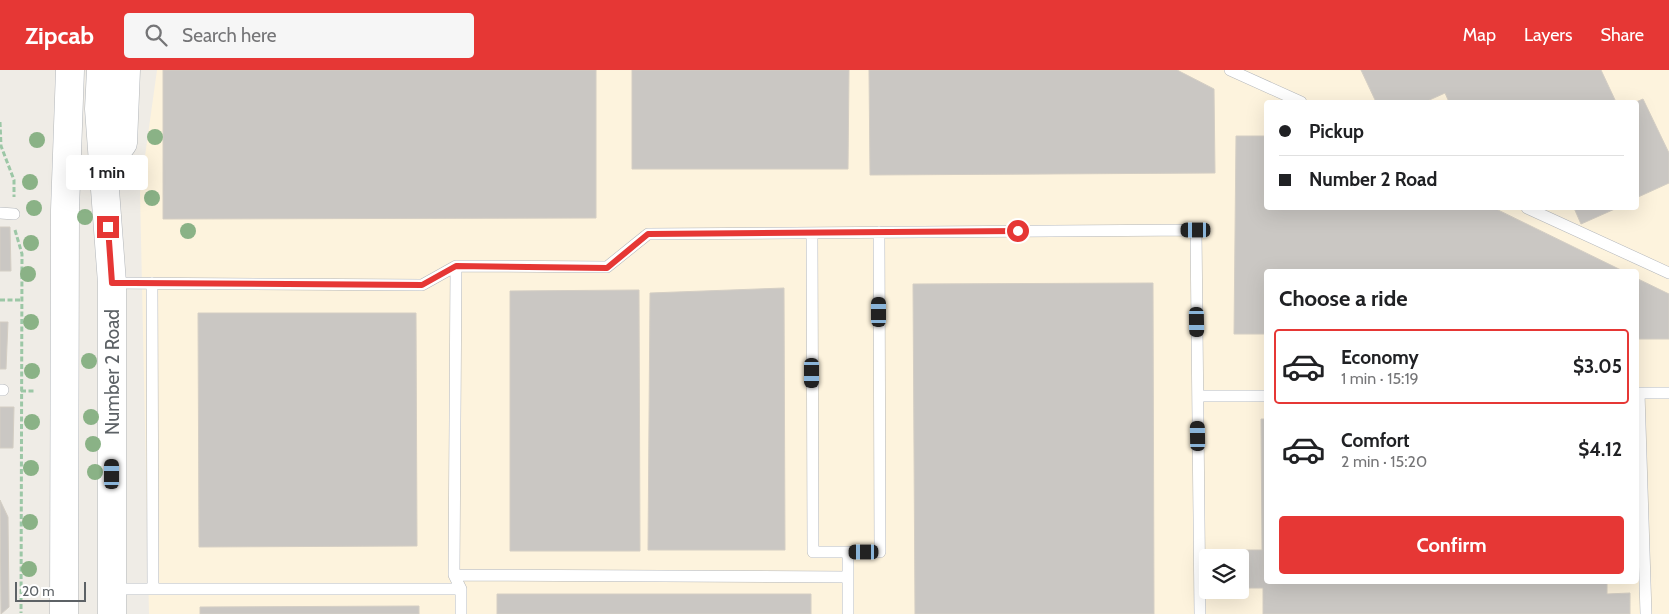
<!DOCTYPE html>
<html lang="en">
<head>
<meta charset="utf-8">
<style>
	body { margin:0; font-family:Cabin,sans-serif; background:#f6f6f6; color:#202124; height:100vh; display:flex; flex-direction:column; font-size:19px; white-space:nowrap }
	* { box-sizing:border-box; margin:0 }
	p { font-size:16px; color:#757577 }
	.icon { flex:none; width:28px; height:28px; fill:none; stroke:currentColor; stroke-width:2; stroke-linecap:round; stroke-linejoin:round }
	.map { position:relative; flex:1; overflow:hidden }
	.drawer { position:absolute; left:1264px; top:199px; width:375px; height:315px; display:flex; flex-direction:column; background:#fff; border-radius:5px; box-shadow:0 5px 20px #0002 }
	.drawer>* { flex:none }
	.hud { position:absolute; left:1264px; top:30px; width:375px; height:110px; border-radius:5px; box-shadow:0 5px 20px #0002; display:grid; align-content:center; height:110px; padding:0 15px; background:#fff }
	.fabs { position:absolute; left:1199px; top:479px; display:grid; gap:10px }
	.fabs a { display:grid; place-items:center; width:50px; height:50px; border-radius:5px; background:#fff; box-shadow:0 5px 20px #0002; font-size:25px }
	.scale { position:absolute; left:15px; bottom:12px; width:71px; box-sizing:border-box; padding-left:5px; border:2px solid #5d6266; border-top:0; font-size:14px; line-height:18px; white-space:nowrap; color:#5d6266; -webkit-text-stroke:4px #fff; paint-order:stroke }
	.end { position:absolute; width:22px; height:22px; margin:-11px; border:6px solid #e63735; background:#fff; box-shadow:0 0 0 2px #fff }
	.from { border-radius:50% }
	.bubble { position:absolute; height:35px; border-radius:5px; background:#fff; box-shadow:0 5px 20px #0002; font-size:16px; font-weight:700; line-height:35px; text-align:center }
	.car { position:absolute; width:15px; height:30px; margin:-15px -8px; border-radius:6px; box-shadow:0 0 4px 1px #0007; background:linear-gradient(#222 24%,#8ab4d8 0 40%,#222 0 76%,#8ab4d8 0 86%,#222 0) }
	.hud b { display:flex; align-items:center; gap:18px; height:48px; font-size:19px }
	.hud b+b { border-top:1px solid #e0e0e0 }
	.hud i { width:12px; height:12px; background:#202124 }
	ul { padding:0; list-style:none }
	li { display:flex; align-items:center; gap:15px; height:75px; margin:0 10px 8px; padding:0 5px; border:2px solid transparent; border-radius:5px }
	li div { flex:1 }
	li b { display:block; font-size:19px }
	li em { font-style:normal; font-weight:700 }
	li.on { border-color:#e63735 }
	li>.icon { width:45px; height:45px; stroke-width:1.5 }
	h2 { padding:0 15px; font-size:22px; line-height:60px }
	.button { display:flex; gap:10px; margin-top:auto; padding:10px 15px }
	.button a { flex:1; height:58px; border-radius:5px; background:#e63735; color:#fff; font-size:20px; font-weight:700; line-height:58px; text-align:center }
	header { display:flex; align-items:center; gap:30px; box-sizing:border-box; height:70px; padding:0 25px; background:#e63735; color:#fff }
	header strong { font-size:24px }
	nav { display:flex; gap:28px; margin-inline-start:auto; font-size:18px }
	.search { width:350px; height:45px; background:#f6f6f6; display:flex; align-items:center; gap:12px; box-sizing:border-box; padding:0 18px; border-radius:5px; color:#757577; font-size:19px }
	.map>svg:first-child { display:block }
	.commercial { fill:#fdf3dd; fill-rule:evenodd }
	.building { fill:#cac7c3; stroke:#d4cec4 }
	.lines { fill:none; stroke-linecap:round; stroke-linejoin:round }
	.lane-casing { stroke:#b3b6ba; stroke-width:12 }
	.secondary-casing { stroke:#b2b6ba; stroke-width:29 }
	.path { stroke:#9cc7a6; stroke-width:3; stroke-dasharray:5 2.5; stroke-linecap:butt }
	.lane { stroke:#fff; stroke-width:11 }
	.secondary { stroke:#fff; stroke-width:28 }
	.tree { fill:#8ab286 }
	.route { stroke:#e63735; stroke-width:6 }
	.labels { text-anchor:middle; dominant-baseline:central; stroke-width:4; stroke-linejoin:round; paint-order:stroke }
	.street-label { font-size:19px; fill:#5d6266; stroke:#fff }
</style>
</head>
<body>
<header>
<strong>Zipcab</strong>
<div class="search"><svg class="icon" aria-label="search" viewBox="0 0 24 24"><circle cx="10" cy="10" r="6"/><path d="M15 15l6 6"/></svg>Search here</div>
<nav><a>Map</a><a>Layers</a><a>Share</a></nav>
</header>
<div class="map">
<svg width="1669" height="544" viewBox="0 0 1669 544">
	<rect width="100%" height="100%" fill="#efece6"/>
	<path class="commercial" d="M157 0H1669V544H149L140 122ZM1266 32H1636V138H1266ZM1266 201H1636V511H1266ZM1208 488H1240V520H1208Z"/>
	<path class="building" d="M163 0H596V148L163 149Z
		M632 0H849L848 99H632Z
		M869 0H1177L1214 19 1215 103 870 105Z
		M1361 0H1601L1616 32H1449L1445 23 1425 32H1376Z
		M1643 29 1669 83V113L1636 128V32Z
		M1236 66H1266V138H1494L1623 201H1266V264H1234Z
		M1574 138H1617L1581 154Z
		M0 157H10L11 201H0Z
		M1636 208 1669 224V269H1636Z
		M1153 213 1154 544H915L913 214Z
		M784 218 785 480H648L650 223Z
		M639 220 640 481H510V221Z
		M198 243H416L417 476 199 477Z
		M0 252H8L6 299H0Z
		M0 337H14L13 378H0Z
		M1261 349H1266V511H1607V524L1630 523V544H1263V518H1240V488H1236V480H1262Z
		M0 430 8 447 9 537 1 544Z
		M497 524H811V544H497Z
		M419 536V544H200V537Z"/>
	<g class="lines">
		<g class="lane-casing">
			<path id="lane" d="M1230 0 1301 32
				M1527 138 1669 203
				M0 143 14 144
				M812 163 813 482H848
				M456 196 454 505 461 519V544
				M112 213 422 215 456 196 607 197 648 164 1196 160 1200 544
				M152 213 153 519
				M0 320H3
				M1636 323H1669
				M1639 323 1646 544
				M1198 326H1266
				M454 505 848 507
				M112 519H461
				M848 544V482H880L879 162"/>
		</g>
		<g class="secondary-casing">
			<path id="secondary" d="M101 0 99 39 112 213V544
				M103 100 123 73 126 0
				M64 544 65 140 70 0"/>
		</g>
		<path class="path" d="M0 52 1 76 14 110V127
			M15 160 22 184 21 543
			M0 230H22
			M21 321H36"/>
		<use href="#lane" class="lane"/>
		<use href="#secondary" class="secondary"/>
	</g>
	<g class="tree">
		<circle cx="155" cy="67" r="8"/>
		<circle cx="37" cy="70" r="8"/>
		<circle cx="30" cy="112" r="8"/>
		<circle cx="152" cy="128" r="8"/>
		<circle cx="34" cy="138" r="8"/>
		<circle cx="85" cy="147" r="8"/>
		<circle cx="188" cy="161" r="8"/>
		<circle cx="31" cy="173" r="8"/>
		<circle cx="28" cy="204" r="8"/>
		<circle cx="31" cy="252" r="8"/>
		<circle cx="89" cy="291" r="8"/>
		<circle cx="32" cy="301" r="8"/>
		<circle cx="91" cy="347" r="8"/>
		<circle cx="32" cy="352" r="8"/>
		<circle cx="93" cy="374" r="8"/>
		<circle cx="31" cy="398" r="8"/>
		<circle cx="95" cy="402" r="8"/>
		<circle cx="30" cy="452" r="8"/>
		<circle cx="29" cy="499" r="8"/>
	</g>
	<g class="lines">
		<path class="route" d="M108 157 112 213H133L422 215 456 196 607 198 648 164 1018 161"/>
	</g>
	<g class="labels">
		<g class="street-label">
			<text transform="translate(112 302) rotate(-90)">Number 2 Road</text>
		</g>
	</g>
</svg>
<div class="fabs">
<a><svg class="icon" aria-label="layers" viewBox="0 0 24 24"><path d="M12 4l9 5-9 5-9-5zM3 14l9 5 9-5"/></svg></a>
</div>
<div class="scale">20 m</div>
<i class="end from" style="left:1018px;top:161px"></i>
<i class="end" style="left:108px;top:157px"></i>
<div class="bubble" style="left:66px;top:85px;width:82px">1 min</div>
<i class="car" style="left:1196px;top:160px;rotate:270deg"></i>
<i class="car" style="left:879px;top:242px;rotate:0deg"></i>
<i class="car" style="left:1197px;top:252px;rotate:179deg"></i>
<i class="car" style="left:812px;top:303px;rotate:180deg"></i>
<i class="car" style="left:1198px;top:366px;rotate:359deg"></i>
<i class="car" style="left:112px;top:404px;rotate:0deg"></i>
<i class="car" style="left:864px;top:482px;rotate:270deg"></i>
<div class="hud">
<b><i class="from"></i>Pickup</b>
<b><i></i>Number 2 Road</b>
</div>
<section class="drawer">
<h2>Choose a ride</h2>
<ul>
<li class="on"><svg class="icon" aria-label="car" viewBox="0 0 24 24"><path d="M5 17H2v-5l4-1 3-4h7l3 4 3 1v5h-3M9 17h6M6 11h13"/><circle cx="7" cy="17" r="2"/><circle cx="17" cy="17" r="2"/></svg><div><b>Economy</b><p>1 min · 15:19</p></div><em>$3.05</em></li>
<li><svg class="icon" aria-label="car" viewBox="0 0 24 24"><path d="M5 17H2v-5l4-1 3-4h7l3 4 3 1v5h-3M9 17h6M6 11h13"/><circle cx="7" cy="17" r="2"/><circle cx="17" cy="17" r="2"/></svg><div><b>Comfort</b><p>2 min · 15:20</p></div><em>$4.12</em></li>
</ul>
<div class="button"><a>Confirm</a></div>
</section>
</div>
</body>
</html>
